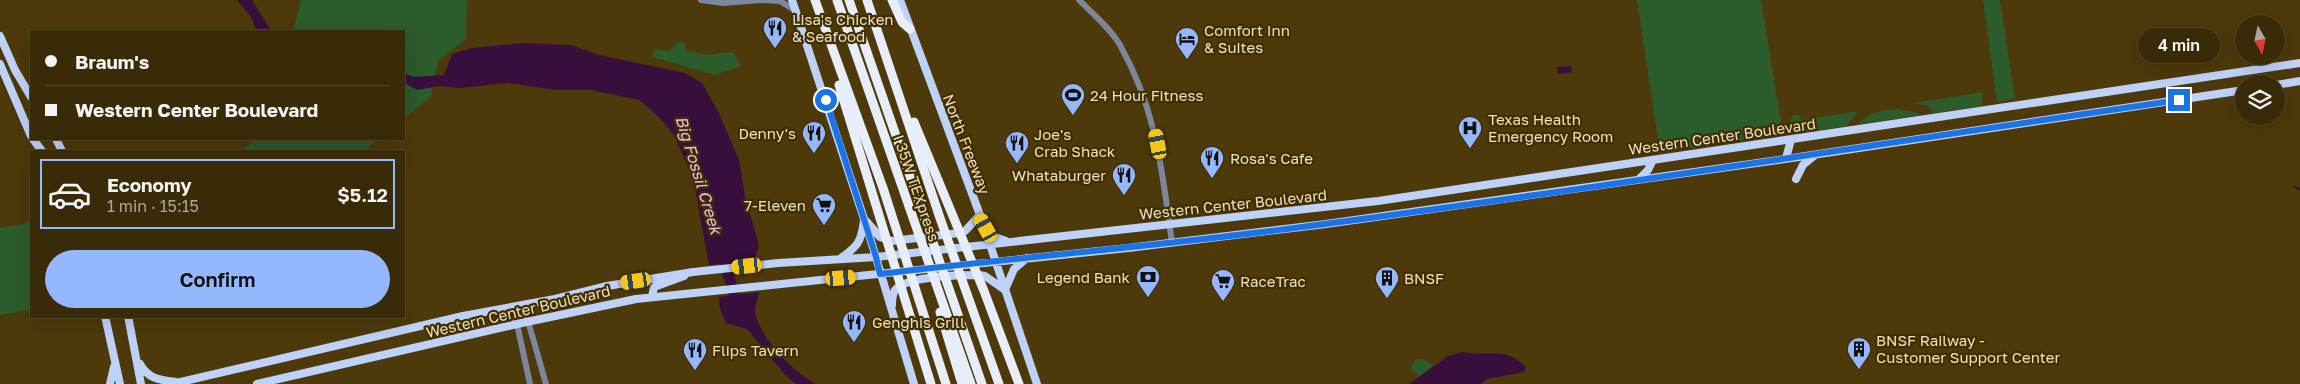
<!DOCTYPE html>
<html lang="en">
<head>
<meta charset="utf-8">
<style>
	body { margin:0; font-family:"Golos Text",sans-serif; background:#453716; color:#f1f3f6; height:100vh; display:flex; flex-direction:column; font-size:19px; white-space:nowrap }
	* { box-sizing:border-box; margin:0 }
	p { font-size:16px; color:#aba79c }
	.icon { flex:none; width:28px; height:28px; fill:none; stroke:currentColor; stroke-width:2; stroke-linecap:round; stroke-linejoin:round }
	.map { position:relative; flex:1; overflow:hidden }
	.drawer { position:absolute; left:30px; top:150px; width:375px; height:168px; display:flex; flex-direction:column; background:#3a2b08; border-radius:0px; box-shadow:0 5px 20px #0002,0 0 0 1px #544729 }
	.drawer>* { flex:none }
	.banner { position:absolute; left:30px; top:30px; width:375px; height:110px; border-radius:0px; box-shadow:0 5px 20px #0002,0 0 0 1px #544729; display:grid; align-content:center; height:110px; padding:0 15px; background:#3a2b08 }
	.needle { width:32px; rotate:171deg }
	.buttons { position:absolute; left:2235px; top:15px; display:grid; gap:10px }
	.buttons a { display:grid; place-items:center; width:50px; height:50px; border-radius:50%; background:#3a2b08; box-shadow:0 5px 20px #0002,0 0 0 1px #544729; font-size:25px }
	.end { position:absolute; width:22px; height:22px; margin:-11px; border:6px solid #1a73e8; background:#fff; box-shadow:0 0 0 2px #fff }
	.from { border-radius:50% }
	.bubble { position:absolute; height:35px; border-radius:18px; background:#3a2b08; box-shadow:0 5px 20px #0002,0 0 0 1px #544729; font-size:16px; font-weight:600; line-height:35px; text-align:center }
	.car { position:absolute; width:15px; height:30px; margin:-15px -8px; border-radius:6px; box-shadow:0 0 4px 1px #0007; background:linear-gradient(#f5c518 24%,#345 0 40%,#f5c518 0 76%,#345 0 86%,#f5c518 0) }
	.banner b { display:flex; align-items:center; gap:18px; height:48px; font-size:19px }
	.banner b+b { border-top:1px solid #544729 }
	.banner i { width:12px; height:12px; background:#f1f3f6 }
	ul { padding:9px 0 0; list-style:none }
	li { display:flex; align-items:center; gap:15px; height:70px; margin:0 10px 8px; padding:0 5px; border:2px solid transparent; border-radius:0px }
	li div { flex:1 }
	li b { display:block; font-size:19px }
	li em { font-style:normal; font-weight:600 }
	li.selected { border-color:#94b7fd }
	li>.icon { width:45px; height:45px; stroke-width:1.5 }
	.action { display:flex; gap:10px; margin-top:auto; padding:10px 15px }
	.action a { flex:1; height:58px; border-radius:30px; background:#94b7fd; color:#111; font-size:20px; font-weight:600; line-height:58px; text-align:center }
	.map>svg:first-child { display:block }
	.green { fill:#2c5b2c }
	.water { fill:#380f3c }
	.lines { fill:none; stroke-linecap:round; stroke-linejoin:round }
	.stream { stroke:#380f3c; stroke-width:2 }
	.river { stroke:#380f3c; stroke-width:11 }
	.minor { stroke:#7c879e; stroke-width:6 }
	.major { stroke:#bed1f7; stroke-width:8 }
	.highway { stroke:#e8eef9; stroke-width:9 }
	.route { stroke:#1a73e8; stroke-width:6 }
	.labels { text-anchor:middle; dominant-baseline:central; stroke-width:4.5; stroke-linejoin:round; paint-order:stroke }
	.poi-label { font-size:15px; fill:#eedfc2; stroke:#422f00; text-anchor:start }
	.street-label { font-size:15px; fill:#eedfc2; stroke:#422f00 }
	.water-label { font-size:16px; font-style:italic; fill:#f2bcf6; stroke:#422f00 }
</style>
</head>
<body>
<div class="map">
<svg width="2300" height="384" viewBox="0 0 2300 384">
	<rect width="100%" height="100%" fill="#4d390a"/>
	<path class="green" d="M301 0H467L466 39 438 61 431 97 404 118V31H293Z
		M1637 0H1761L1783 134 1660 153Z
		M1983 0H2000L2015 98 1997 102Z
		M679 42 684 43 686 51C692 51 696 53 701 54 711 57 723 50 734 53L741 66 715 75 652 57 655 49 669 51Z
		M1982 92V106L1933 113 1928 106 1914 103Z
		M1897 109 1915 112 1920 115 1860 124C1867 112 1884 110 1897 109Z
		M1858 111 1847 126 1796 134 1791 132 1790 120 1794 115H1800L1801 120Z
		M258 139H378L365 151H240Z
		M31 222V310L0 315V228Z
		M1417 359H1424L1433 365 1421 376 1410 370 1413 362Z"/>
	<path class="water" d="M237 0H252L271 31H257L251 17Z
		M522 43 570 45 599 55 685 73 702 83 718 111 739 160 745 197 759 245 754 261 709 265 693 178 674 135 659 117 639 100 591 90H555L508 83 459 88 439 86 417 90 404 83V73L413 77 444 75 452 54 472 48Z
		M1571 66 1572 72 1558 74 1557 67Z
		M759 292C758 298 755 305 755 311 759 338 793 372 816 384H796L787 377 747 329 726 323 720 309 719 297Z
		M1463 352C1486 357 1507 346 1526 367L1524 372 1487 379 1481 384H1409L1448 356Z"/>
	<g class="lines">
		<path class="stream" d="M2295 187 2300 190"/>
		<path class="river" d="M724 257 738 310"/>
		<path class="minor" d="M701 0 723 3 761 0
			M763 0 780 1 796 11
			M1079 0C1093 14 1110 28 1120 45 1157 111 1162 171 1172 243
			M519 306 528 321 546 384
			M508 308 517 324 530 384"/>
		<path class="major" d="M792 0 868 231 914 384
			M900 0 980 215 1037 384
			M0 36 15 70 31 97
			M0 64 31 136
			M2276 85 2300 81
			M33 139 42 151
			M56 139 62 151
			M1786 158 1791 140
			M1639 179 1648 170 1653 160
			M1796 179 1803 165 1814 156
			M866 221 880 237 892 241 959 233 965 231 980 215 992 236 1006 241
			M841 258C858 246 861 242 864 221
			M1005 290 1014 269 1027 258
			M652 297 654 287 684 276
			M892 305C892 300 892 295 895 290 907 276 961 275 979 275L985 276 1005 290
			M105 316 120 384
			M128 316 141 384
			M140 364C148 379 160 380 176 382
			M110 384 114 367
			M172 384 463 316 555 299 607 286 693 272 778 263 876 257 1378 201 2300 63
			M257 384 517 324 636 299 1128 248 1326 224 1799 157 2244 90"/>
		<path class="highway" d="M815 0 883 188 946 384
			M837 0 971 384
			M849 0 982 384
			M867 0 940 218 999 384
			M892 0 902 22 910 29
			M839 85 931 384
			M914 122 984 291 1019 384
			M940 312 962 384"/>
	</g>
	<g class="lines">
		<path class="route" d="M826 100 876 257 880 274C1013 258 1146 247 1279 230 1580 191 1879 144 2179 100"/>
	</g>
	<defs>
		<g id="restaurant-pin" transform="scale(1.25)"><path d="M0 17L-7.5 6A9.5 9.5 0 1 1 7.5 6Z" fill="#94b7fd" stroke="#422f00"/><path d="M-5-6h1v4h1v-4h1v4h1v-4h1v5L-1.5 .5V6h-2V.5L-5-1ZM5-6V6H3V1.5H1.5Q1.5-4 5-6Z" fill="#111"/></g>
		<g id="hotel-pin" transform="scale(1.25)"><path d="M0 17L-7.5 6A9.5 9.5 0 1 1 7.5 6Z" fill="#94b7fd" stroke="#422f00"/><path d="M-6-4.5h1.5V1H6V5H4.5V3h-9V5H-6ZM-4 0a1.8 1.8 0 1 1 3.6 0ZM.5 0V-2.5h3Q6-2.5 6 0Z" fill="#111"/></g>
		<g id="stadium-pin" transform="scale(1.25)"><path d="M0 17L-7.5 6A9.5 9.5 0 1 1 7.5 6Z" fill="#94b7fd" stroke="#422f00"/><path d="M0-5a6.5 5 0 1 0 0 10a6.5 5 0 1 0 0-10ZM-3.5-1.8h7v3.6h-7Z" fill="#111"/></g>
		<g id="hospital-pin" transform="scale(1.25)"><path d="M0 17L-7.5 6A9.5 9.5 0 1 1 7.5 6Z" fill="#94b7fd" stroke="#422f00"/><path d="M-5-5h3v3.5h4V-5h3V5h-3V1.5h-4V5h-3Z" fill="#111"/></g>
		<g id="supermarket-pin" transform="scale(1.25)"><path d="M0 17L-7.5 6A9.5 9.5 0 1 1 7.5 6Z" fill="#94b7fd" stroke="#422f00"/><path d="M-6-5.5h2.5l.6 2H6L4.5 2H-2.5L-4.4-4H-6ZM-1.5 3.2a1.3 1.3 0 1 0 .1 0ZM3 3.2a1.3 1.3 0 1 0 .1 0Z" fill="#111"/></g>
		<g id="bank-pin" transform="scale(1.25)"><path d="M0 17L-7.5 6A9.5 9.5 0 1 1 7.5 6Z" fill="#94b7fd" stroke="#422f00"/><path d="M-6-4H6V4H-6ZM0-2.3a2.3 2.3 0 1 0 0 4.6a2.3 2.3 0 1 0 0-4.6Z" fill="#111"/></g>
		<g id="building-pin" transform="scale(1.25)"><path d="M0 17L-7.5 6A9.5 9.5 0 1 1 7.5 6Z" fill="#94b7fd" stroke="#422f00"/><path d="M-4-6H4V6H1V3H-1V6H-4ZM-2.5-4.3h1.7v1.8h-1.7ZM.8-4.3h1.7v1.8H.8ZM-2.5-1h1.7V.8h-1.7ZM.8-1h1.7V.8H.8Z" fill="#111"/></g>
	</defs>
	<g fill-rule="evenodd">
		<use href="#restaurant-pin" x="775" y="28"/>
		<use href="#hotel-pin" x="1187" y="39"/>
		<use href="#stadium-pin" x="1073" y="95"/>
		<use href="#hospital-pin" x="1470" y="128"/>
		<use href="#restaurant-pin" x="814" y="133"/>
		<use href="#restaurant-pin" x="1017" y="143"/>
		<use href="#restaurant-pin" x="1212" y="158"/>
		<use href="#restaurant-pin" x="1124" y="175"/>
		<use href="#supermarket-pin" x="824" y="205"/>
		<use href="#bank-pin" x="1148" y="277"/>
		<use href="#building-pin" x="1387" y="278"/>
		<use href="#supermarket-pin" x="1223" y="281"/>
		<use href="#restaurant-pin" x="854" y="322"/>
		<use href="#building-pin" x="1859" y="349"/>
		<use href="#restaurant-pin" x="695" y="350"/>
	</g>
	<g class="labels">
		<g class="poi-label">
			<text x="792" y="19">Lisa's Chicken<tspan x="792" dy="17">&amp; Seafood</tspan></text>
			<text x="1204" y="30">Comfort Inn<tspan x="1204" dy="17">&amp; Suites</tspan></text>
			<text x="1090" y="95">24 Hour Fitness</text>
			<text x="1488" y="119">Texas Health<tspan x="1488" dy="17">Emergency Room</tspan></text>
			<text x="796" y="133" text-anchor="end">Denny's</text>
			<text x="1034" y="134">Joe's<tspan x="1034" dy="17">Crab Shack</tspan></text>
			<text x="1230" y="158">Rosa's Cafe</text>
			<text x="1106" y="175" text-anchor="end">Whataburger</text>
			<text x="806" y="205" text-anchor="end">7-Eleven</text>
			<text x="1130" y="277" text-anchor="end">Legend Bank</text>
			<text x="1404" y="278">BNSF</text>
			<text x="1240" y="281">RaceTrac</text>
			<text x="872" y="322">Genghis Grill</text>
			<text x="1876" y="340">BNSF Railway -<tspan x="1876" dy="17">Customer Support Center</tspan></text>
			<text x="712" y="350">Flips Tavern</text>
		</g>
		<g class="street-label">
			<text transform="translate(1722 136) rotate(-8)">Western Center Boulevard</text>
			<text transform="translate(967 144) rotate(69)">North Freeway</text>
			<text transform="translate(917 188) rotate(71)">I 35W TEXpress</text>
			<text transform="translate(1233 204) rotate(-6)">Western Center Boulevard</text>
			<text transform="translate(518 311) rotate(-13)">Western Center Boulevard</text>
		</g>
		<g class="water-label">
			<text transform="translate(699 175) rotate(73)">Big Fossil Creek</text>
		</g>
	</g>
</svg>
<div class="buttons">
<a><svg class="needle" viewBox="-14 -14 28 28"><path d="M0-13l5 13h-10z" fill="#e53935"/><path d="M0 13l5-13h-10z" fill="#aba79c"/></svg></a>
<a><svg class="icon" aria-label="layers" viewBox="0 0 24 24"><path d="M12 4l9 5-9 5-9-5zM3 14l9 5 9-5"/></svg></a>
</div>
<i class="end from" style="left:826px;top:100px"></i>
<i class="end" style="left:2179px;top:100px"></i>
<div class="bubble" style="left:2138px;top:28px;width:82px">4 min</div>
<i class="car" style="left:1158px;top:144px;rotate:349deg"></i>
<i class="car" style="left:986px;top:228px;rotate:331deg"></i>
<i class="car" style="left:747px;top:266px;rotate:264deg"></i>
<i class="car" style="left:841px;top:278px;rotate:85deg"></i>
<i class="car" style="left:636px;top:281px;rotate:261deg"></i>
<div class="banner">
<b><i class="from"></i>Braum's</b>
<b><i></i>Western Center Boulevard</b>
</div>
<section class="drawer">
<ul>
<li class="selected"><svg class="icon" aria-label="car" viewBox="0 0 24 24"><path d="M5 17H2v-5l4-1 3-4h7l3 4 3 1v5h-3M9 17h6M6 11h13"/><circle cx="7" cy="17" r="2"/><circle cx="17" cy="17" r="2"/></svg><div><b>Economy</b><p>1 min · 15:15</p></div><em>$5.12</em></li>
</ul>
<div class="action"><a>Confirm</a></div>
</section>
</div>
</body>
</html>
